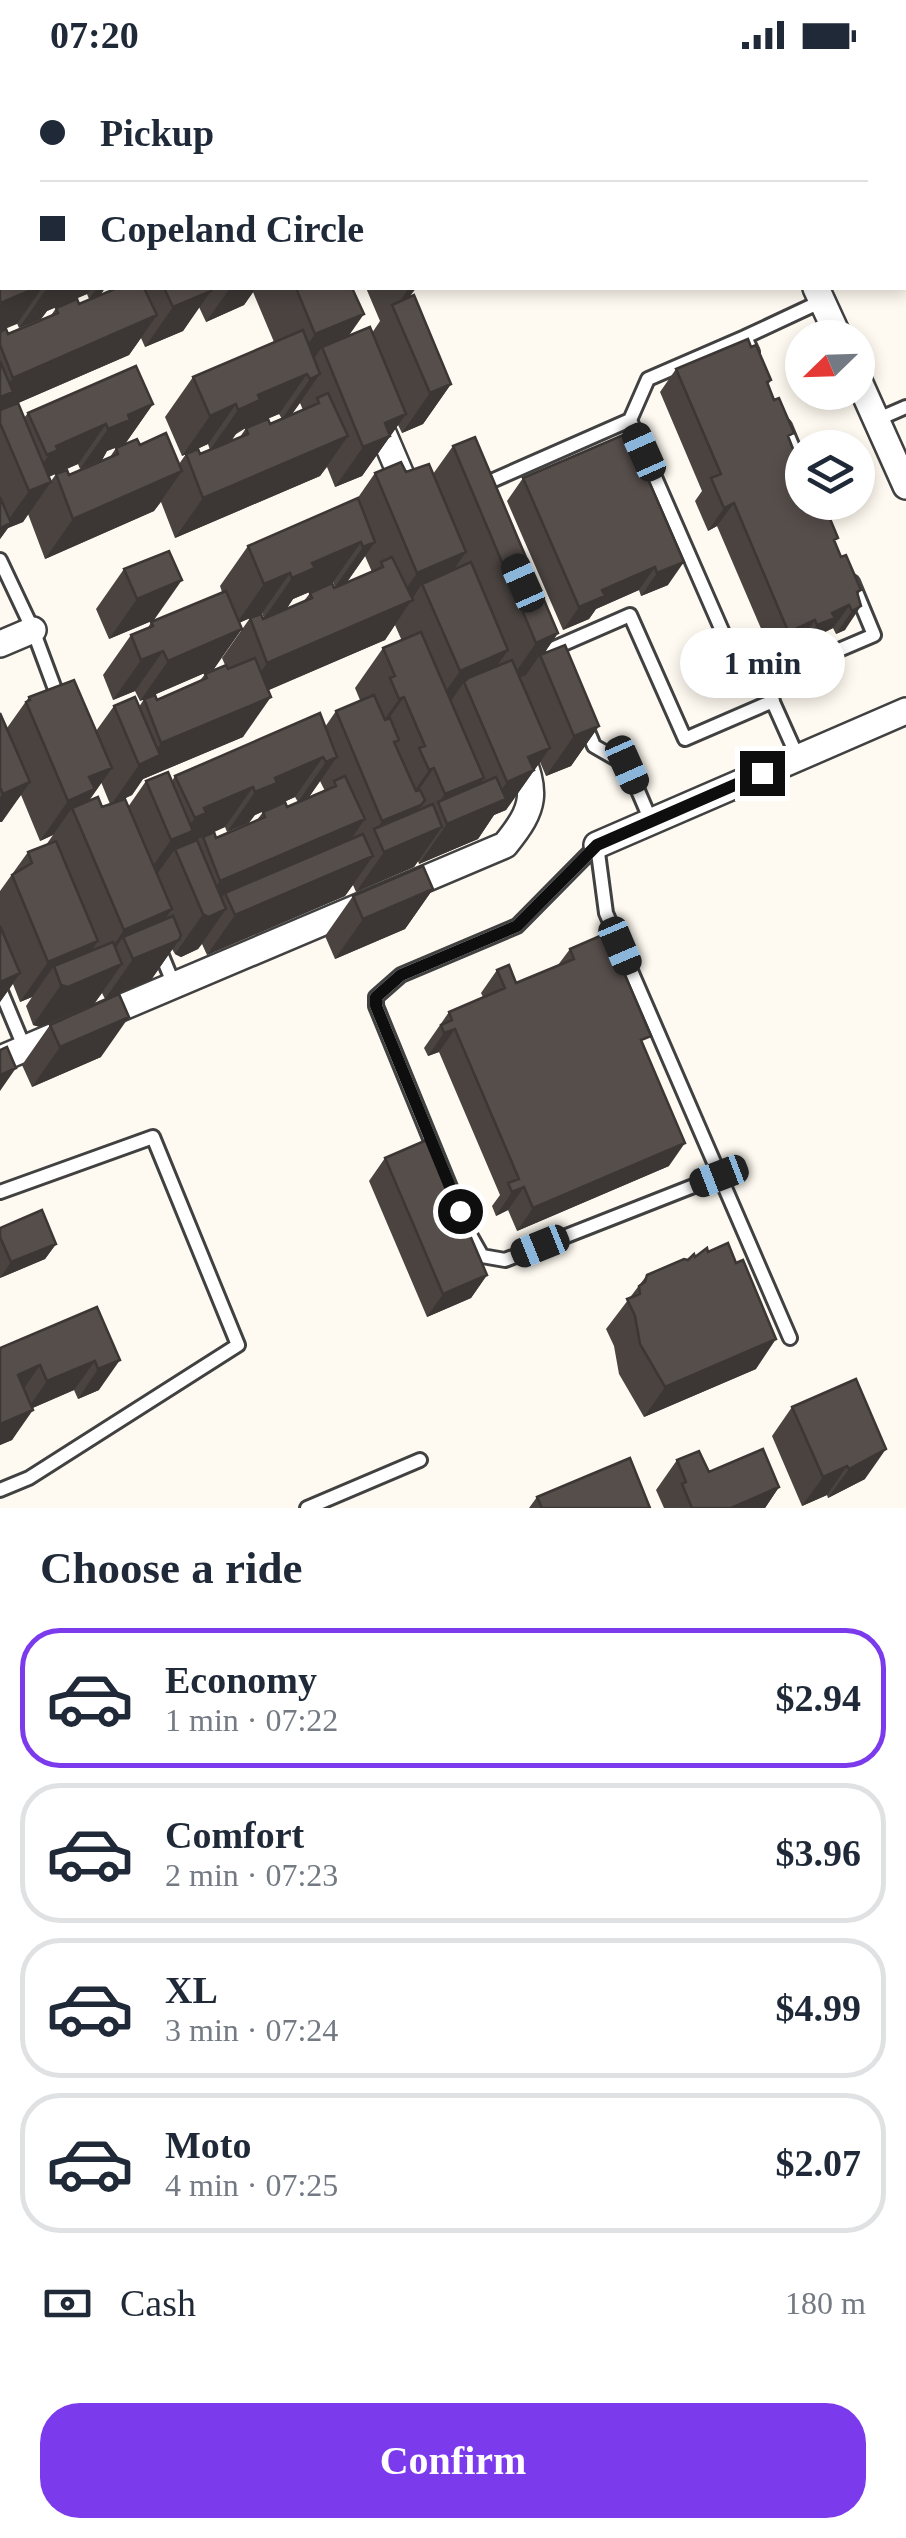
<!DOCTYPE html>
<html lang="en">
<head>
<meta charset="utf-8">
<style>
	body { margin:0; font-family:Georgia,serif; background:#f6f6f7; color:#1f2937; height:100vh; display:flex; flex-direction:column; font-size:38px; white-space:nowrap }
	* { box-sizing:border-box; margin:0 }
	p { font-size:32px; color:#747a83 }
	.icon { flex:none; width:55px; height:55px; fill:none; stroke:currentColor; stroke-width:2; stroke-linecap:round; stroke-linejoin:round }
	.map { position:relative; height:1438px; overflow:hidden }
	.drawer { display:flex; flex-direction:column; background:#fff; flex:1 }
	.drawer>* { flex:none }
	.hud { position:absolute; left:0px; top:0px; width:908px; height:220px; box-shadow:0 5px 15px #0003; display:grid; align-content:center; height:220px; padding:0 40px; background:#fff }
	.needle { width:65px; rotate:247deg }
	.buttons { position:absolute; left:785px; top:250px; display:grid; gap:20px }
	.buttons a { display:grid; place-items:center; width:90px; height:90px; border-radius:50%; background:#fff; box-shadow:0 5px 15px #0003; font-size:50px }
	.end { position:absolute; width:45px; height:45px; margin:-22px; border:12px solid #0e0e0e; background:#fff; box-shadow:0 0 0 5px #fff }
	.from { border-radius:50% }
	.bubble { position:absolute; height:70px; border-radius:35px; background:#fff; box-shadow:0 5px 15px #0003; font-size:32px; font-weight:700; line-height:70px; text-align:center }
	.car { position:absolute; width:30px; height:60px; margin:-30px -15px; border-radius:12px; box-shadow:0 0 8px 2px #0007; background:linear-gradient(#222 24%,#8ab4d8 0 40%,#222 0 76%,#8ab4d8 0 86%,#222 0) }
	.hud b { display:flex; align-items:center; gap:35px; height:95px; font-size:38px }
	.hud b+b { border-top:2px solid #e0e1e3 }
	.hud i { width:25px; height:25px; background:#1f2937 }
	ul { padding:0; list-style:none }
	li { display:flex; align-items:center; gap:30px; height:140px; margin:0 20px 15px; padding:0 20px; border:5px solid #e0e1e3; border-radius:40px }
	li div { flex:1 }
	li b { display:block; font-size:38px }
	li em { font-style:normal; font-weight:700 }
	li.on { border-color:#7c3aed }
	li>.icon { width:90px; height:90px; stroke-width:1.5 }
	h2 { padding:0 40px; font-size:45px; line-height:120px }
	.pay { display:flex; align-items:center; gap:25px; height:110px; padding:0 40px; font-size:38px }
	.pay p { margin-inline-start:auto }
	.button { display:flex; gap:20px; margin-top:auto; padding:20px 40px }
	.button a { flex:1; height:115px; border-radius:40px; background:#7c3aed; color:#fff; font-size:40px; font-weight:700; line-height:115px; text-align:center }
	.status { display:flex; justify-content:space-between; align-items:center; height:70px; padding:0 50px; background:#fff; direction:ltr }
	.status svg { height:28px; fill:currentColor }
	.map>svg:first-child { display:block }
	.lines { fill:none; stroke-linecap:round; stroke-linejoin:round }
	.service-casing { stroke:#414141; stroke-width:18 }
	.minor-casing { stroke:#414141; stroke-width:30 }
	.service { stroke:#fff; stroke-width:12 }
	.minor { stroke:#fff; stroke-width:25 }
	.wall { fill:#4a4340; fill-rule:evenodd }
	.shaded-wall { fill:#3c3734 }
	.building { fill:#564e4b; stroke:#3c3734; stroke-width:2.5 }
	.route { stroke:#0e0e0e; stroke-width:12 }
</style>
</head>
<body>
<div class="status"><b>07:20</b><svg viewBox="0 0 49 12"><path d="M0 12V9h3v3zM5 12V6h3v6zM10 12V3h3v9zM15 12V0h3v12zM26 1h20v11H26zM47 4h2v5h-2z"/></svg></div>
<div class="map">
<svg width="906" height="1438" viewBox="0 0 906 1438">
	<rect width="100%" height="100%" fill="#fefaf1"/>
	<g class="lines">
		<g class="service-casing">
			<path id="service" d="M834 0 835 2
				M887 2 893 0
				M905 94H906
				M752 282 745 267 822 231
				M630 350 648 309 745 267
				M876 350 906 337
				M784 356 802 399
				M480 416 630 350 727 572 764 612 798 688
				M0 490 33 560 59 630
				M552 579 630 545 685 669 773 631
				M764 612 874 565 852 512
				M585 654 594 676 627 695 651 751
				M597 775 606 843 790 1268
				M158 876 174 915
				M0 919 25 979
				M0 1122 153 1067 238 1275 29 1408 0 1420
				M452 1122 376 936V927L401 905 517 856 597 775
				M469 1163 482 1186 505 1190 719 1106
				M307 1438 420 1390"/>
		</g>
		<g class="minor-casing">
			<path id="minor" d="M717 0 719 2
				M816 218 839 268
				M858 309 906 416
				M374 342 409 424
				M0 574 33 560
				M597 775 906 641
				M0 989 505 775C536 737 537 723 518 677"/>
		</g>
		<use href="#service" class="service"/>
		<use href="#minor" class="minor"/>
	</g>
	<path class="wall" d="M905 131H906V212L905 210Z
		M2 218H105L101 224 89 229 87 224 47 241 41 249 19 258Z
		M117 218H352L348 266 372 263 380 251 366 218H416L408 228 451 314 423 354 402 363 398 355 362 406 335 417 327 397 320 406 175 468 161 432 154 441 45 489 28 444 23 452 8 458 0 469V262L8 264 50 247 56 238 79 234ZM253 222 274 272 193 307 165 347 182 386 208 374 210 380 246 358 240 367 200 384H186L179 394 140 375 116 378 110 387 69 405 56 404 51 411 49 407 78 394 80 399 102 390 107 381 125 374 153 334 28 343 24 348 18 333 129 285 141 268 145 277 183 261 199 237 206 252 244 235ZM300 333 303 340 270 354 258 353 279 344 282 349 292 344Z
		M751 277 771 310 768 315 789 369 802 432 835 473 858 525 845 560 836 564 833 558 825 562 818 571 801 578 799 573 788 578 783 586 775 589 772 584 717 456 708 461 695 431 702 421 660 322 676 299Z
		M628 363 668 515 641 526 639 520 596 539 589 549 563 560 507 431 523 408Z
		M453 376 558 563 544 583 599 656 571 696 546 706 540 692 506 740 494 745 478 769 419 794 418 791 414 797 356 822 353 815 345 826 207 885 202 874 198 879 181 887 175 884 172 879 151 910 105 929 102 923 94 934 40 957 33 955 26 936 32 927 20 932 13 914 0 932V821L28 782 46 775 53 765 40 771 21 725 0 752V643L7 658 29 627 96 661 114 636 139 637 144 629 157 630 199 612 205 604 225 595 222 588 250 548 263 549 304 531 310 523 334 518 372 502 365 486 347 512 335 517 333 512 293 529 287 538 264 548 262 543 239 553 214 599 140 631 135 621 113 630 103 605 131 565 148 558 151 552 222 522 220 516 248 476 357 429 375 403 406 402 433 404ZM395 555 402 571 383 578 355 618 360 630 336 641 325 657 175 706 172 711H146L128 737 117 732 132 725 143 709 243 667 268 620 385 570ZM320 711 325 721 287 737 263 742 257 750 216 768 205 766 225 757 227 762 255 745 295 727 298 732 309 727ZM101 712 110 734 102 737 88 731Z
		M124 499 154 550 109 569 96 539Z
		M433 819 405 859 335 889 325 866 353 826Z
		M570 879 644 976 669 1096 517 1161 508 1140 496 1146 492 1136 500 1125 439 982 428 986 424 978 449 942 483 927 481 923 497 900 516 913 558 895Z
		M50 955 101 987 32 1017 22 995Z
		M385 1088 487 1205 471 1228 427 1247 369 1111Z
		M0 1158 56 1174 45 1189 0 1208Z
		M647 1205 756 1299 644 1347 619 1304 614 1276 606 1259Z
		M97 1237 99 1320 78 1329 74 1320 32 1338 12 1370 0 1375V1278Z
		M792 1337 865 1409 828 1428 827 1425 802 1436 772 1366Z
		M677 1390 709 1402 779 1417 765 1438H664L656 1420Z
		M537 1427 650 1438H529Z"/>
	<path class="shaded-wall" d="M36 218H42L17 254 0 261V233Z
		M47 218H92L87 224 47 241 41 249 19 258Z
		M97 218H105L101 224 89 229Z
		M230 218H256L244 235 206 252Z
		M409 218H416L396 245 394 239Z
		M211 221 183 261 145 277 173 237Z
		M364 244 336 284 322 277 310 294 287 304 315 264Z
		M157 245 129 285 0 341V326L13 308Z
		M307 304 279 344 238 361 232 370 210 380 238 340 258 325Z
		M320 304 292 344 282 349 310 309Z
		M451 314 423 354 402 363 430 323Z
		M153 334 125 374 107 381 102 390 80 399 108 359 128 345Z
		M236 334 208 374 182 386 210 346Z
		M406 344 362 406 335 417 363 377 385 353Z
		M106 354 78 394 36 412H51L23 452 8 458 0 469V458L4 456 29 421 26 415 56 376Z
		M348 366 320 406 175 468 203 428Z
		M182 401 154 441 45 489 73 449Z
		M734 433 717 456 708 461 724 438Z
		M361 472 333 512 293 529 287 538 264 548 292 508 312 493Z
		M375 472 347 512 335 517 363 477Z
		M466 482 438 522 422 514 385 570 239 633 267 593 392 539 417 503Z
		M684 492 668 515 641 526 657 503Z
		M655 497 639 520 596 539 589 549 563 560 579 537 602 520Z
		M290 503 262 543 236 554 264 514Z
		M182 510 154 550 109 569 137 529Z
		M861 520 833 558 825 562 818 571 801 578 817 555 857 522Z
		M861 536 845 560 836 564 852 541Z
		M815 550 799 573 788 578 783 586 775 589 797 558Z
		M242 559 214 599 140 631 168 591Z
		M558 563 541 588 540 585 526 605 508 613 536 573Z
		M508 580 480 620 464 612 449 634 432 641 460 601Z
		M163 581 135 621 113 630 141 590Z
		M271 627 243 667 143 709 132 725 111 735 139 695 150 690 161 673Z
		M404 627 376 667 371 669 399 629Z
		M599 656 571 696 546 706 574 666Z
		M550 678 506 740 494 745 478 769 419 794 447 754 491 735 507 712 528 687Z
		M323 687 295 727 255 745 249 753 227 762 255 722 275 708Z
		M337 687 309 727 298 732 326 692Z
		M112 698 84 738H72L53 765 40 771 68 731 89 707Z
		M434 698 406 738 401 740 429 700Z
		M484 708 456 748 438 734 445 724Z
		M30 712 2 752H0V727L3 724Z
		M253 717 225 757 175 779 157 804 143 810 171 770 183 765 195 748 204 738Z
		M425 730 397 770 375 762 382 751Z
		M365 749 337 789 225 823 211 843 226 839 198 879 181 887 175 884 203 844 200 839 220 811Z
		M442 757 414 797 356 822 384 782Z
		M373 786 345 826 207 885 235 845Z
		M433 819 405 859 335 889 363 849Z
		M172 839 144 879 123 867 103 897 96 900 124 860Z
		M179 870 151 910 105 929 133 889Z
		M98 871 70 911 122 894 94 934 40 957 33 955 61 915 54 896 32 927 20 932 48 892Z
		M20 903 0 932V912Z
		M129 947 101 987 32 1017 60 977Z
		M455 959 439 982 428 986 444 963Z
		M16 998 0 1021V1005Z
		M685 1073 669 1096 517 1161 533 1138Z
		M524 1117 508 1140 496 1146 512 1122Z
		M56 1174 45 1189 0 1208 11 1192Z
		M487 1205 471 1228 427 1247 443 1224Z
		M776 1269 756 1299 644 1347 665 1317Z
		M120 1290 99 1320 78 1329 98 1299Z
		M95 1291 74 1320 26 1341 47 1311Z
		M40 1295 20 1324 18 1305Z
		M33 1340 12 1370 0 1375V1354Z
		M886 1379 865 1409 828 1428 849 1399Z
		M847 1396 827 1425 802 1436 823 1407Z
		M779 1417 765 1438H731Z"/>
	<path class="building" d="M2 148V174L0 175V149Z
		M2 187V218H36L0 233V188Z
		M117 218H144L157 245 13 308 0 275V262L6 259 8 264 58 243 56 238 77 229 79 234Z
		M164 218H209L211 221 173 237Z
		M296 218H352L364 244 315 264Z
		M414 225 451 314 430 323 392 235Z
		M370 257 406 344 385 353 390 366 363 377 322 277Z
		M303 260 320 304 310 309 307 304 258 325 260 330 238 340 236 334 210 346 193 307Z
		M748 269 751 277 756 275 771 310 767 312 774 330 779 328 794 363 788 366 795 384 801 381 802 384V432H817L818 434 823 432 838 468 834 470 841 487 846 485 861 520 857 522 861 536 852 541 849 535 832 543 835 548 817 555 815 550 797 558 799 562 792 566 788 561 734 433 724 438 711 408 721 404 676 299Z
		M0 291 13 322 0 327Z
		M136 296 153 334 128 345 130 350 108 359 106 354 56 376 58 380 47 385 28 343Z
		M328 323 348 366 203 428 186 384 198 379 200 384 248 364 246 358 268 349 270 354 319 333 317 328Z
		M18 333 51 412 29 421 0 353V340Z
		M166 363 182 401 73 449 56 404 67 400 69 405 118 384 116 378 137 369 140 375Z
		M628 363 684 492 657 503 655 497 602 520 605 526 579 537 523 408Z
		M475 367 558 563 536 573 453 376Z
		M401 392 406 402 429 394 466 482 417 503 375 403Z
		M0 427 11 453 0 458Z
		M358 428 375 472 363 477 361 472 312 493 315 498 292 508 290 503 264 514 248 476Z
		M169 481 182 510 137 529 124 499Z
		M392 487 413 530 267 593 250 548 261 544 263 549 312 528 310 523 332 513 334 518 383 497 381 492Z
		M471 492 508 580 460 601 422 514Z
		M226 521 242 559 168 591 163 581 141 590 131 565 153 556 151 552Z
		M421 562 484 708 445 724 434 698 429 700 419 678 425 676 404 627 399 629 390 608 395 606 383 578Z
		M565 575 599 656 574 666 540 585Z
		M255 588 271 627 161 673 144 629 155 625 157 630 207 608 205 604 226 595 228 599Z
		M512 590 550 678 528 687 534 700 507 712 464 612 468 608Z
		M74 610 112 698 89 707 95 719 68 731 26 632 30 630 29 627Z
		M374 625 385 650 390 648 399 670 394 672 416 721 420 720 425 730 421 735 382 751 336 641Z
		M135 627 160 685 139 695 114 636Z
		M0 643 30 712 3 724 0 717Z
		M320 643 337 687 326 692 323 687 275 708 277 713 255 722 253 717 204 738 206 743 195 748 175 706Z
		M168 702 193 761 171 770 146 711Z
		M345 706 365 749 220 811 203 767 214 762 216 768 265 747 263 742 285 732 287 737 336 716 334 711Z
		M496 707 506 729 447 754 438 732Z
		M98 727 102 737 125 729 172 839 124 860 72 738Z
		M433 734 442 757 384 782 374 759Z
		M363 764 373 786 235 845 225 823Z
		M197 770 226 839 209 847 203 844 175 779Z
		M56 771 98 871 48 892 12 805 32 793 28 782Z
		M423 796 433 819 363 849 353 826Z
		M173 846 181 865 179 870 133 889 123 867Z
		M0 856 20 903 0 912Z
		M607 863 651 966 641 970 685 1073 533 1138 524 1117 512 1122 508 1113 519 1109 455 959 444 963 441 955 452 950 449 942 505 918 497 900 509 895 516 913 574 889 570 879Z
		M113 872 122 894 68 917 61 915 54 896Z
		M119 924 129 947 60 977 50 955Z
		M7 977 16 998 0 1005V980Z
		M429 1069 487 1205 443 1224 385 1088Z
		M42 1140 56 1174 11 1192 0 1167V1158Z
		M728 1173 736 1193 743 1190 776 1269 665 1317 640 1274 635 1246 627 1229 640 1224 639 1216 645 1212 647 1205 684 1189 688 1190 694 1184 695 1187 707 1178 708 1182Z
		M97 1237 120 1290 98 1299 95 1291 47 1311 40 1295 18 1305 33 1340 0 1354V1278Z
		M856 1309 886 1379 849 1399 847 1396 823 1407 792 1337Z
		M763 1379 779 1417 731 1438H692L682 1414 686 1412 677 1390 699 1381 709 1402Z
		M630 1388 650 1438H542L537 1427Z"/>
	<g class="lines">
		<path class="route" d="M460 1141 376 936V927L401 905 517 856 597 775 762 703"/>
	</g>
</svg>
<div class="buttons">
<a><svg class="needle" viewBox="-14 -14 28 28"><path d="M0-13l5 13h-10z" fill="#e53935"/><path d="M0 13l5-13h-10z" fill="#747a83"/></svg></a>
<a><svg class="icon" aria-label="layers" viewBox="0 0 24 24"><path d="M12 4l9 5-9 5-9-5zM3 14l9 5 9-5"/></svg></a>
</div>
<i class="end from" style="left:460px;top:1141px"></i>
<i class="end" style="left:762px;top:703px"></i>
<div class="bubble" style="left:680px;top:558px;width:165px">1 min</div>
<i class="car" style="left:644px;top:382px;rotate:336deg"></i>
<i class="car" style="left:523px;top:513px;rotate:336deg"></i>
<i class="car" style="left:627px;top:695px;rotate:156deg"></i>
<i class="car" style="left:620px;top:876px;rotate:157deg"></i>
<i class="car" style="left:719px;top:1106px;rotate:249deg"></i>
<i class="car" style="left:540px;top:1176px;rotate:248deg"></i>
<div class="hud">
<b><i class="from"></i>Pickup</b>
<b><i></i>Copeland Circle</b>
</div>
</div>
<section class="drawer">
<h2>Choose a ride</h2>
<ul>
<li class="on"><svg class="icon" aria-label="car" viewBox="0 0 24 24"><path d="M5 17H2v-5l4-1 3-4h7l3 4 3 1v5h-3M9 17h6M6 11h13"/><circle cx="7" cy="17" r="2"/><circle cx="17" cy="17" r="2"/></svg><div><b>Economy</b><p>1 min · 07:22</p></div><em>$2.94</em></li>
<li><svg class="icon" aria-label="car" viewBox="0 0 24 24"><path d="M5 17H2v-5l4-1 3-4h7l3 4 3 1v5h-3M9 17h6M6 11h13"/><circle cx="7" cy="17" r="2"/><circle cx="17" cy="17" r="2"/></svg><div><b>Comfort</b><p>2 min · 07:23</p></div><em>$3.96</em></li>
<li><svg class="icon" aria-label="car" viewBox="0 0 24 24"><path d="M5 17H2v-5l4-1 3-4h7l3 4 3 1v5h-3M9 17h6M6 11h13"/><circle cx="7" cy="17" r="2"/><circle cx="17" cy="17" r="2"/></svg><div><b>XL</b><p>3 min · 07:24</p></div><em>$4.99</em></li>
<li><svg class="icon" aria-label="car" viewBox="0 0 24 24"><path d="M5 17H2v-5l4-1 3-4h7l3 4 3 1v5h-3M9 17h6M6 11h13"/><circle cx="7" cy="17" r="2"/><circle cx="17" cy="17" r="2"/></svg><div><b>Moto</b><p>4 min · 07:25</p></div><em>$2.07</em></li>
</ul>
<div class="pay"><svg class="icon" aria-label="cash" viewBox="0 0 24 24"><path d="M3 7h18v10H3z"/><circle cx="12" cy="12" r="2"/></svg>Cash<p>180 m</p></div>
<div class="button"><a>Confirm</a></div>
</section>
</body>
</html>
